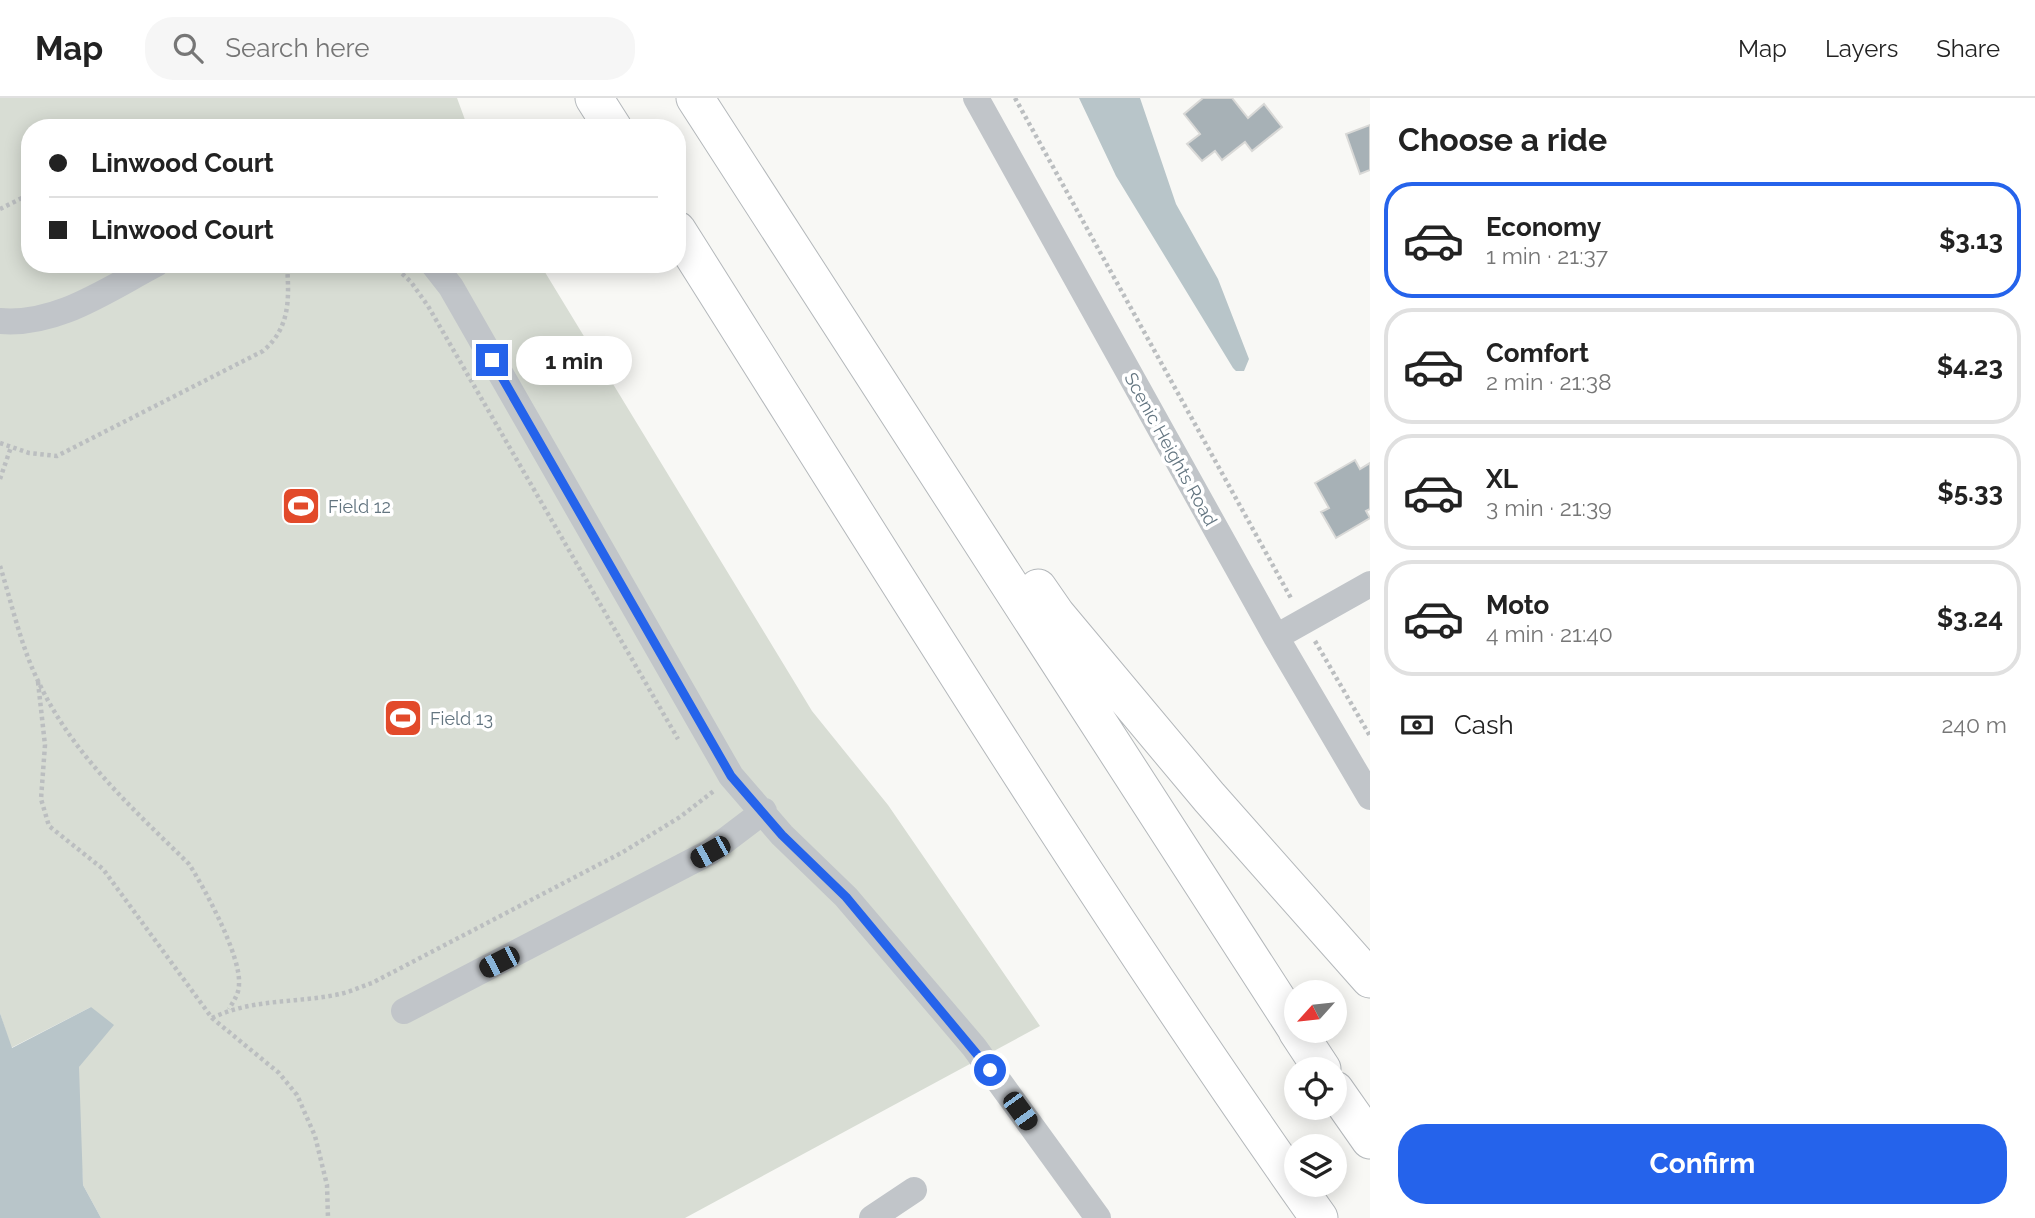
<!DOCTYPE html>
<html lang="en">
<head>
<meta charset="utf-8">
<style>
	body { margin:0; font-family:Raleway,sans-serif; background:#f6f6f6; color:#222; height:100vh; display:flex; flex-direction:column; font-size:26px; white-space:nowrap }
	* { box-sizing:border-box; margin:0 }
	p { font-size:23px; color:#767676 }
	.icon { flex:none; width:38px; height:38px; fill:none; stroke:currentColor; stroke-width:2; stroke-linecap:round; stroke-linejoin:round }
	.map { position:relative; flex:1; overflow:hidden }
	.details { display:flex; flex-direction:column; background:#fff; width:665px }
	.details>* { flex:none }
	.guide { position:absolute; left:21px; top:21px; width:665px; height:154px; border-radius:28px; box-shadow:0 4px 18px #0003; display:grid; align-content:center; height:154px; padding:0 28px; background:#fff }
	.needle { width:46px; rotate:243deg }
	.tools { position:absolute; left:1284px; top:882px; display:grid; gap:14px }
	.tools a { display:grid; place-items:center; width:63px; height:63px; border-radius:50%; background:#fff; box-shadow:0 4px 18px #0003; font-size:35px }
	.end { position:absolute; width:32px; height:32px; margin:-16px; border:9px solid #2563eb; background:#fff; box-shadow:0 0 0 4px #fff }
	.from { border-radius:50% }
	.bubble { position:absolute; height:49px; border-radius:24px; background:#fff; box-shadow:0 4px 18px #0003; font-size:23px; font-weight:700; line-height:49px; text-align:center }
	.car { position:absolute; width:21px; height:42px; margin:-21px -10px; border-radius:9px; box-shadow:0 0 5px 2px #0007; background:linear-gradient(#222 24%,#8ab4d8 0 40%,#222 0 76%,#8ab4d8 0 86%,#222 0) }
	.guide b { display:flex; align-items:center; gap:24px; height:66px; font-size:26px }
	.guide b+b { border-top:2px solid #e0e0e0 }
	.guide i { width:18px; height:18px; background:#222 }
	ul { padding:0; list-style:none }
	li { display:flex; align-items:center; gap:21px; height:116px; margin:0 14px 10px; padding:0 14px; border:4px solid #e0e0e0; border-radius:28px }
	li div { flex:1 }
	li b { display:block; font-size:26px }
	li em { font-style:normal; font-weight:700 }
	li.active { border-color:#2563eb }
	li>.icon { width:63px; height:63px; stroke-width:1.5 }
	h2 { padding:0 28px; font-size:32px; line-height:84px }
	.pay { display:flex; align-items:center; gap:18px; height:77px; padding:0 28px; font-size:26px }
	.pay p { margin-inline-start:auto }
	.cta { display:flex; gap:14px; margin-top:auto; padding:14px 28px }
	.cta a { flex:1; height:80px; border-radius:28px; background:#2563eb; color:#fff; font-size:28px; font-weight:700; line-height:80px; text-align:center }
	header { display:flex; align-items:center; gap:42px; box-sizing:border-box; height:98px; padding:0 35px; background:#fff; border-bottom:2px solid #e0e0e0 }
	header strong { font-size:33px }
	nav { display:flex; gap:38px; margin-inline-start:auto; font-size:24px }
	.search { width:490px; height:63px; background:#f6f6f6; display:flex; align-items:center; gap:18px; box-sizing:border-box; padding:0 24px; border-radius:28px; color:#767676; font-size:26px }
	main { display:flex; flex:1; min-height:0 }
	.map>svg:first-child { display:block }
	.green { fill:#d8ddd4 }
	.water { fill:#b8c5c9 }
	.building { fill:#a7b1b6; stroke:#d9d9d7; stroke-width:2 }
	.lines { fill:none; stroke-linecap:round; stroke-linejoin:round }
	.highway-casing { stroke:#b4b8bb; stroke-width:39 }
	.path { stroke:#bbbec0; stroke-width:4.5; stroke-dasharray:3.5 3.5; stroke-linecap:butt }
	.minor { stroke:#c1c5c9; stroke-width:26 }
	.highway { stroke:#fff; stroke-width:37 }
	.route { stroke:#2563eb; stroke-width:9 }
	.labels { text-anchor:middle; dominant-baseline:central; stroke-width:7; stroke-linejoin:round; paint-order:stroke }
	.street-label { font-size:18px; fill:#637580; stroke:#fff }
	.poi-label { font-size:18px; fill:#637580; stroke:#fff; text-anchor:start }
</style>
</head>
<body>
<header>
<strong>Map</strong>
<div class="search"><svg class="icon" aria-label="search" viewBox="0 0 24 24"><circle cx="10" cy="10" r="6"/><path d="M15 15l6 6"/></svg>Search here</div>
<nav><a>Map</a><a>Layers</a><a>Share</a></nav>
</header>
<main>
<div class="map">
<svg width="1370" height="1120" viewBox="0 0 1370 1120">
	<rect width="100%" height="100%" fill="#f8f8f5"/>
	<path class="green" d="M0 0H457L468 30H30V166H540L812 613 888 707 1040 928 685 1120H101L83 1087 79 1025V969L91 909 11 950 0 915Z"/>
	<path class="water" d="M1079 0H1140L1176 106 1218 181 1249 261 1244 273H1236L1233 270 1116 78Z
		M91 909 114 927 79 969 83 1087 101 1120H0V915L12 950Z"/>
	<path class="building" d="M1203 0H1232L1248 20 1264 6 1282 29 1252 53 1245 44 1222 62 1215 53 1202 63 1187 46 1200 36 1184 16Z
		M1370 27V72L1360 76 1346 36Z
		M1355 362 1360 371 1370 365V411L1366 413 1370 420 1336 440 1321 414 1329 410 1315 385Z"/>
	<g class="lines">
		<g class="highway-casing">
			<path id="highway" d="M594 0 613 30
				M695 0 1297 932
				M677 132C887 464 1092 799 1319 1120
				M1038 490 1056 516 1209 699 1370 881
				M1297 933 1322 971
				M1335 992 1370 1042"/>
		</g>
		<path class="path" d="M1015 0 1292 502
			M0 111 30 96
			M392 166 411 184 428 208 678 641
			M0 345 29 355 57 358 263 253C291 229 289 200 287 166
			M0 381 11 349
			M0 468C12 506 21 549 39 585 73 657 133 711 189 766 205 791 241 858 239 886 239 896 234 902 229 911
			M1315 543 1370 638
			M38 584 45 647 41 701 49 728 103 771 212 920 279 975 297 997 315 1038 327 1087 328 1120
			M212 920C251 901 294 905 335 897 348 895 360 889 372 885L623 754 680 719 715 692"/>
		<path class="minor" d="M976 0 1276 539 1370 699
			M433 166 451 189 731 678 782 737 846 799 974 949 1098 1120
			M0 223C57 228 108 191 156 166
			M1276 539 1370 486
			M404 913 710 754 764 713
			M872 1120 914 1092"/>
		<use href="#highway" class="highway"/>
	</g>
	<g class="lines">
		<path class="route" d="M492 262 731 678 782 737 846 799 990 972"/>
	</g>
	<defs>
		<g id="stadium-square" transform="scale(2.0125)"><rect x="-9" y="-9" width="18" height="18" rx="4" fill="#e24a2a" stroke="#fff"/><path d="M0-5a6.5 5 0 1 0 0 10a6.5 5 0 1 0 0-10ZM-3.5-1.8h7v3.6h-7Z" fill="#fff"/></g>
	</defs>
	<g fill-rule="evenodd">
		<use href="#stadium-square" x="301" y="408"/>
		<use href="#stadium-square" x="403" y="620"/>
	</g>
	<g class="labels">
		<g class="street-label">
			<text transform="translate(1171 351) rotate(61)">Scenic Heights Road</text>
		</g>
		<g class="poi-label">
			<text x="328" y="408">Field 12</text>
			<text x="430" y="620">Field 13</text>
		</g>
	</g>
</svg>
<div class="tools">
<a><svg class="needle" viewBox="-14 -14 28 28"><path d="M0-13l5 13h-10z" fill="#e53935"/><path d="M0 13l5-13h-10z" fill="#767676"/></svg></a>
<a><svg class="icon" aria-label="locate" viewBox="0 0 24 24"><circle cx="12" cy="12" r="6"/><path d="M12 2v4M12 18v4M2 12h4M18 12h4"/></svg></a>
<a><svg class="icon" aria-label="layers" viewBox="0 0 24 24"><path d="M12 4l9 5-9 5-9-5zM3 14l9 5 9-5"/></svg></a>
</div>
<i class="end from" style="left:990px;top:972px"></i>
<i class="end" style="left:492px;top:262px"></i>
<div class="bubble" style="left:516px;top:238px;width:116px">1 min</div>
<i class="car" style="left:710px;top:754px;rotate:241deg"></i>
<i class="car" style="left:499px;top:864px;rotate:243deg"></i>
<i class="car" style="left:1020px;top:1013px;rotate:144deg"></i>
<div class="guide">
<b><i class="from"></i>Linwood Court</b>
<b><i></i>Linwood Court</b>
</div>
</div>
<section class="details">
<h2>Choose a ride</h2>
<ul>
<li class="active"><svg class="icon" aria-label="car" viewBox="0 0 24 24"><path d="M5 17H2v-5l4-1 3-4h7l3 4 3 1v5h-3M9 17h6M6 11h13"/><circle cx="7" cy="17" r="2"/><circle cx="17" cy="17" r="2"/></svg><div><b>Economy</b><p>1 min · 21:37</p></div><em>$3.13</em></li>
<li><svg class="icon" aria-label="car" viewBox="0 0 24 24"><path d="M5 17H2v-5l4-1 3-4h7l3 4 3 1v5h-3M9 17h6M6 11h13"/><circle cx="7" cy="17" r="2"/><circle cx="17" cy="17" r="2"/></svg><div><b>Comfort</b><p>2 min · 21:38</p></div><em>$4.23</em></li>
<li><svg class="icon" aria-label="car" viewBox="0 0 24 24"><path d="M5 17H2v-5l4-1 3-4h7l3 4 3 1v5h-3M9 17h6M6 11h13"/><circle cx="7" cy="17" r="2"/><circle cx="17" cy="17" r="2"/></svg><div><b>XL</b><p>3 min · 21:39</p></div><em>$5.33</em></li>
<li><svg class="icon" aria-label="car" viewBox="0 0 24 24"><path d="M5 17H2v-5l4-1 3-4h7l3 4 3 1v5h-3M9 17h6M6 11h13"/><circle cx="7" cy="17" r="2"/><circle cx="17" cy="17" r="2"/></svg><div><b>Moto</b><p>4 min · 21:40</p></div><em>$3.24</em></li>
</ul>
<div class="pay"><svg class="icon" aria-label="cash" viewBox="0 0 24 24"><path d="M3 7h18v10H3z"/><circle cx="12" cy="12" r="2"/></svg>Cash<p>240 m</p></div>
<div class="cta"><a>Confirm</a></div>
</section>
</main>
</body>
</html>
